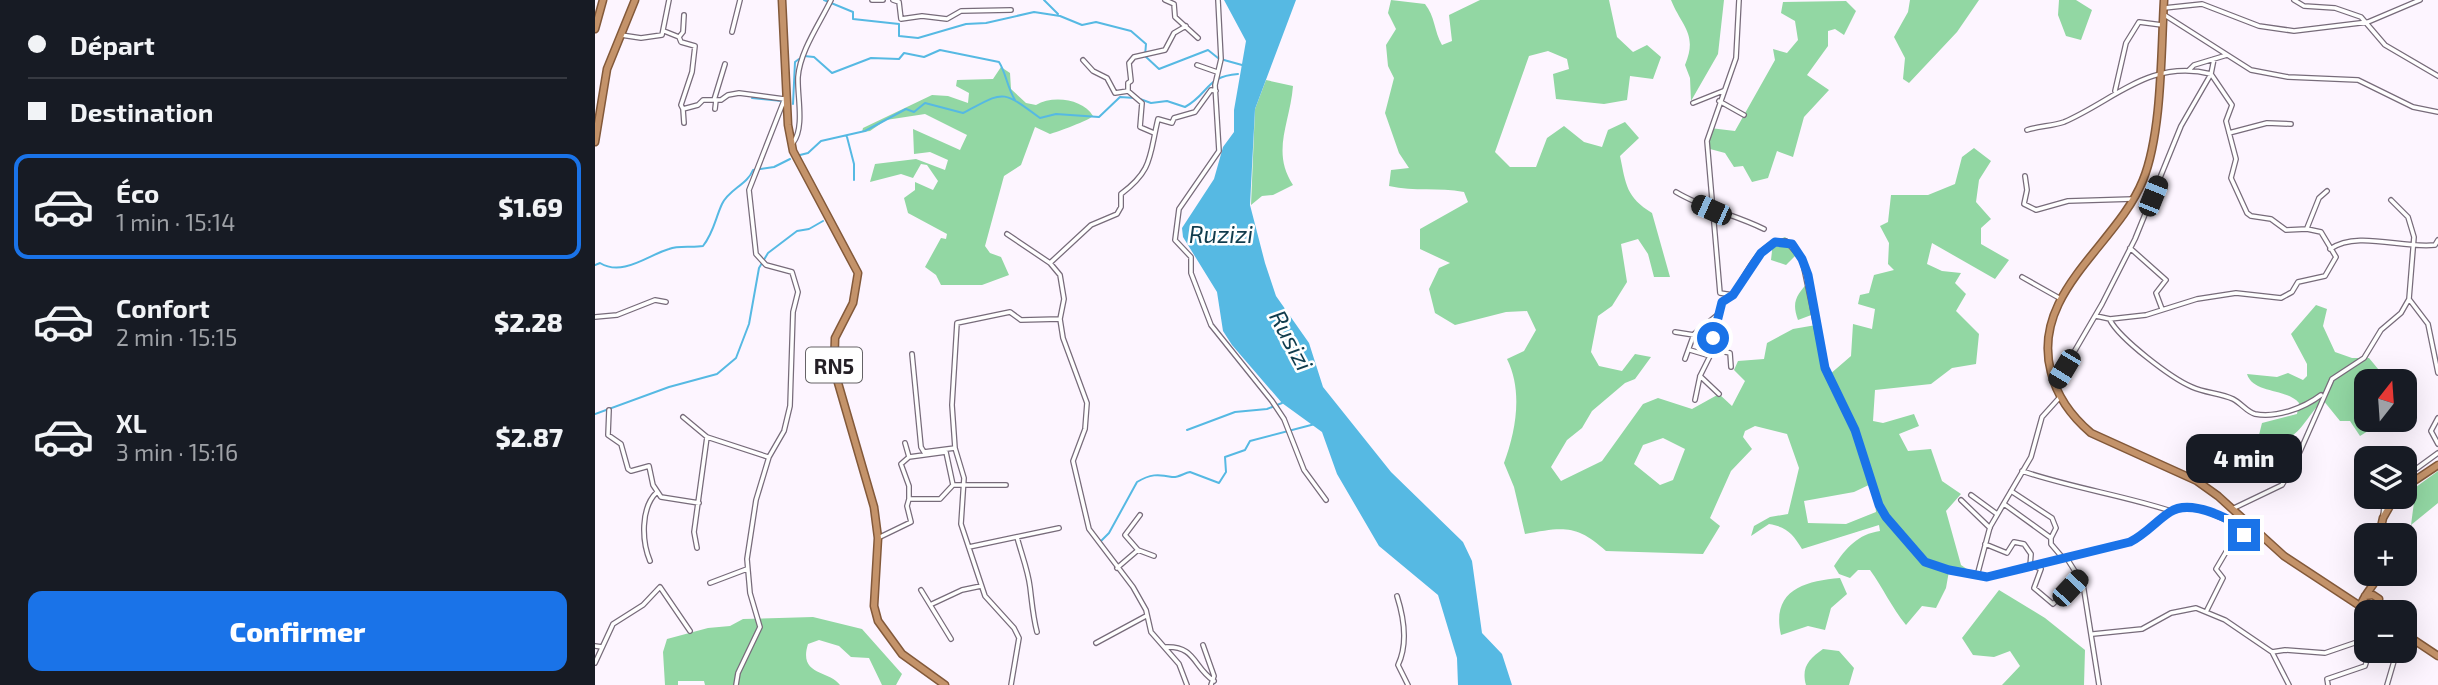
<!DOCTYPE html>
<html lang="fr">
<head>
<meta charset="utf-8">
<style>
	body { margin:0; font-family:"Exo 2",sans-serif; background:#242831; color:#f1f3f6; height:100vh; display:flex; flex-direction:column; font-size:26px; white-space:nowrap }
	* { box-sizing:border-box; margin:0 }
	p { font-size:23px; color:#9ea1a6 }
	.icon { flex:none; width:38px; height:38px; fill:none; stroke:currentColor; stroke-width:2; stroke-linecap:round; stroke-linejoin:round }
	.map { position:relative; flex:1; overflow:hidden }
	.sheet { display:flex; flex-direction:column; background:#171b24; width:595px }
	.sheet>* { flex:none }
	.top-card { display:grid; align-content:center; height:154px; padding:0 28px; background:#171b24 }
	.needle { width:46px; rotate:17deg }
	.tools { position:absolute; left:1759px; top:369px; display:grid; gap:14px }
	.tools a { display:grid; place-items:center; width:63px; height:63px; border-radius:14px; background:#171b24; box-shadow:0 7px 28px #0002; font-size:35px }
	.end { position:absolute; width:32px; height:32px; margin:-16px; border:9px solid #1a73e8; background:#fff; box-shadow:0 0 0 4px #fff }
	.from { border-radius:50% }
	.bubble { position:absolute; height:49px; border-radius:14px; background:#171b24; box-shadow:0 7px 28px #0002; font-size:23px; font-weight:800; line-height:49px; text-align:center }
	.car { position:absolute; width:21px; height:42px; margin:-21px -10px; border-radius:9px; box-shadow:0 0 5px 2px #0007; background:linear-gradient(#222 24%,#8ab4d8 0 40%,#222 0 76%,#8ab4d8 0 86%,#222 0) }
	.top-card b { display:flex; align-items:center; gap:24px; height:66px; font-size:26px }
	.top-card b+b { border-top:2px solid #363941 }
	.top-card i { width:18px; height:18px; background:#f1f3f6 }
	ul { padding:0; list-style:none }
	li { display:flex; align-items:center; gap:21px; height:105px; margin:0 14px 10px; padding:0 14px; border:4px solid transparent; border-radius:14px }
	li div { flex:1 }
	li b { display:block; font-size:26px }
	li em { font-style:normal; font-weight:800 }
	li.current { border-color:#1a73e8 }
	li>.icon { width:63px; height:63px; stroke-width:1.5 }
	.cta { display:flex; gap:14px; margin-top:auto; padding:14px 28px }
	.cta a { flex:1; height:80px; border-radius:14px; background:#1a73e8; color:#fff; font-size:28px; font-weight:800; line-height:80px; text-align:center }
	main { display:flex; flex:1; min-height:0 }
	.map>svg:first-child { display:block }
	.green { fill:#92d7a3; fill-rule:evenodd }
	.water { fill:#56b9e3 }
	.lines { fill:none; stroke-linecap:round; stroke-linejoin:round }
	.stream { stroke:#56b9e3; stroke-width:2 }
	.minor-casing { stroke:#776b7a; stroke-width:6 }
	.trunk-casing { stroke:#83593a; stroke-width:9 }
	.minor { stroke:#fff; stroke-width:3.5 }
	.trunk { stroke:#c4936a; stroke-width:6 }
	.route { stroke:#1a73e8; stroke-width:9 }
	.labels { text-anchor:middle; dominant-baseline:central; stroke-width:5; stroke-linejoin:round; paint-order:stroke }
	.shield { fill:#fff; stroke:#666367; stroke-width:2 }
	.shield-label { font-size:21px; font-weight:bold; fill:#252026 }
	.water-label { font-size:24px; font-style:italic; fill:#103c4d; stroke:#fff }
</style>
</head>
<body>
<main>
<section class="sheet">
<div class="top-card">
<b><i class="from"></i>Départ</b>
<b><i></i>Destination</b>
</div>
<ul>
<li class="current"><svg class="icon" aria-label="car" viewBox="0 0 24 24"><path d="M5 17H2v-5l4-1 3-4h7l3 4 3 1v5h-3M9 17h6M6 11h13"/><circle cx="7" cy="17" r="2"/><circle cx="17" cy="17" r="2"/></svg><div><b>Éco</b><p>1 min · 15:14</p></div><em>$1.69</em></li>
<li><svg class="icon" aria-label="car" viewBox="0 0 24 24"><path d="M5 17H2v-5l4-1 3-4h7l3 4 3 1v5h-3M9 17h6M6 11h13"/><circle cx="7" cy="17" r="2"/><circle cx="17" cy="17" r="2"/></svg><div><b>Confort</b><p>2 min · 15:15</p></div><em>$2.28</em></li>
<li><svg class="icon" aria-label="car" viewBox="0 0 24 24"><path d="M5 17H2v-5l4-1 3-4h7l3 4 3 1v5h-3M9 17h6M6 11h13"/><circle cx="7" cy="17" r="2"/><circle cx="17" cy="17" r="2"/></svg><div><b>XL</b><p>3 min · 15:16</p></div><em>$2.87</em></li>
</ul>
<div class="cta"><a>Confirmer</a></div>
</section>
<div class="map">
<svg width="1843" height="685" viewBox="0 0 1843 685">
	<rect width="100%" height="100%" fill="#fdf5ff"/>
	<path class="green" d="M796 0 830 4C840 16 839 31 847 45L857 41 854 15 885 0H1014L1022 37 1038 52 1052 45 1066 57 1058 79 1035 76 1032 100 1009 104 961 99 958 74 974 69 972 59 953 51 934 56 900 152 915 167H941L952 138 969 126 989 142 1007 147 1013 130 1030 122 1044 138 1025 156C1031 185 1031 197 1057 213L1075 277H1059L1053 254 1043 239 1026 244 1032 282 1017 306 1003 316 996 352 1004 366 1027 371 1040 354 1056 357 1040 379 1030 383 997 411 987 428 972 440 956 467 966 481 1007 461 1048 404 1063 398 1097 409 1124 394 1137 406 1150 381 1139 370 1143 361 1169 359 1172 343 1198 329 1221 325 1234 375 1256 356 1258 324 1277 329 1280 309 1263 304 1265 295 1274 293 1279 275 1299 270 1293 264 1294 243 1285 226 1293 222 1296 195H1333L1360 184 1367 157 1379 148 1396 161 1384 180 1381 202 1396 219 1386 228V244L1414 260 1400 279 1337 243 1332 264 1347 271 1366 273 1360 283 1371 294 1361 311 1384 334 1381 364 1357 368 1336 384 1280 390 1278 421 1288 423 1319 414 1324 426 1304 434 1313 451 1336 449 1347 481 1366 494 1351 511 1366 565 1382 576 1354 571 1351 588 1341 608 1327 606 1311 625C1297 608 1288 588 1275 570H1263L1255 578 1244 574 1239 566C1251 548 1263 534 1285 531L1284 525 1207 549C1198 534 1192 527 1174 524L1156 536 1159 526 1175 517 1193 514 1204 468 1192 434 1160 426 1150 431 1148 437 1157 449 1136 471 1115 518 1125 526 1108 554 1011 551C982 524 967 527 930 534L919 487 909 463C921 431 928 391 912 359L929 351 941 330 932 311 911 312 860 325 840 313 834 289 844 268 855 263 825 249V229L873 202 869 192C843 187 820 192 794 186L796 170 814 168 804 153 790 113 799 78 793 66 791 45 801 29 793 13ZM1068 438 1090 449 1078 480 1065 485 1039 464 1048 445ZM1278 483 1281 512 1251 524 1213 523 1209 501 1259 492Z
		M1076 0H1129L1123 54 1096 101 1095 78 1090 65C1103 34 1087 27 1076 0Z
		M1315 0H1384L1362 32 1314 83 1308 79 1310 58 1299 37 1313 12Z
		M1464 0H1481L1497 10 1486 40 1471 36 1463 15Z
		M1251 1 1261 11 1249 35 1240 29 1233 31V46L1212 75 1234 90 1209 117 1198 157 1182 151 1173 178 1157 182 1148 166 1139 167 1130 153 1115 149V128L1140 131 1180 60 1178 49 1192 53 1203 40 1200 21 1186 13 1188 2Z
		M406 67 415 73 416 89 431 103 441 105C458 95 488 99 498 116 495 120 462 132 455 134L440 127 426 165 409 176 390 246 395 253 406 257 414 275 387 285H346L341 275 330 267 346 238 351 239 352 234 313 213 309 198 320 190V182L338 190 343 181 332 165 326 164 318 178 306 174 275 182 280 164 321 159 350 170 353 160 335 152 319 154 318 129 365 150 372 135 330 114 291 120 275 131 267 132 268 128 337 95 353 96 373 103 374 93 361 86 362 80 398 79Z
		M671 80 698 86C695 124 676 151 698 185L678 195 667 196 656 205 660 109Z
		M1190 237 1205 251 1191 265 1176 260 1178 242Z
		M1215 280 1219 314 1203 320C1196 301 1202 295 1215 280Z
		M1721 305 1732 309 1728 326 1740 352 1757 358H1774L1793 381 1771 382V420L1789 421 1765 436 1755 421H1745L1728 400C1716 411 1706 433 1693 438L1677 434 1671 443H1666L1663 439 1667 423 1702 414 1704 403C1692 388 1658 394 1652 374L1682 377 1693 373 1708 380 1712 376V364L1696 334Z
		M1843 471V503L1816 525 1821 487Z
		M1245 578 1252 594 1236 608 1230 630 1213 626 1186 635C1176 591 1208 581 1245 578Z
		M1404 590 1450 618 1490 650 1489 685H1407L1425 666 1415 651 1399 657 1378 655 1367 638Z
		M218 617 267 629 307 674 301 685H287L274 658 256 657 244 646 224 640 213 644C203 676 234 670 245 685H110L109 681H83V685H70L68 652 72 639 113 628 135 626 148 619Z
		M1228 649 1244 651 1259 668 1254 685H1211C1206 667 1214 659 1228 649Z"/>
	<path class="water" d="M629 0H701L660 109 655 205 670 263 681 296 714 343 728 387 796 472 868 542 877 561 887 633 907 654 917 685H863L862 658 843 595 784 546 742 474 727 432 687 403 637 345 628 331 622 292 588 237 587 228 619 179 628 147 639 132V110L651 41Z"/>
	<g class="lines">
		<path class="stream" d="M229 0 258 12V19L304 24V36L323 38 371 24 391 23 439 12 465 16 487 25 501 22 536 31 551 44 550 56 564 69 613 50 623 58
			M449 0 463 14
			M209 56 219 57 237 73 276 58 304 59 309 53 329 57 345 50 404 62C411 73 412 87 420 100
			M629 60 647 65
			M157 98 187 101
			M545 99 556 103 572 101 590 107C614 94 611 76 643 74
			M198 104 200 62 204 59
			M252 137 259 164V180
			M205 155 213 153 226 141 270 131 311 109 319 112 330 103 368 113C409 92 405 88 445 118L461 114 504 117 525 97 540 98
			M0 265 5 263C28 277 53 255 74 249 84 245 97 248 108 246 119 232 120 219 127 204 134 189 152 185 158 170L179 167 195 159
			M0 414 74 387 122 374 141 358 154 324 164 268 173 253 202 231 214 229 228 221
			M592 430 640 412 672 409 687 403
			M506 541 514 533 542 482C555 474 563 474 577 477 583 478 589 473 595 472L624 483 631 472 630 457 650 450 655 441 720 424"/>
		<g class="minor-casing">
			<path id="minor" d="M277 0H288
				M298 0 304 2 306 19 327 16 352 19 366 11 416 10
				M570 0 579 4 580 17 603 38
				M623 0 626 59 620 85 624 151 584 209 580 240 596 257V273L616 325 677 401 689 419 709 470 731 500
				M1144 0 1141 58 1112 141 1125 293 1138 295C1151 275 1164 240 1191 241L1207 259 1230 368 1260 430 1284 504 1291 517 1330 562 1354 570 1392 577 1535 542C1551 534 1561 521 1575 512 1602 495 1633 527 1658 530
				M1699 0 1709 6 1740 8 1766 17 1790 45 1843 76
				M1569 8 1607 4 1664 26 1699 31 1773 22 1825 0
				M1568 14 1656 70 1693 77 1763 80 1818 107 1843 112
				M69 31 84 37 86 42 100 46 97 72 86 105 88 109
				M137 32 145 0
				M26 35 46 38 67 35 74 0
				M84 37 88 32 89 15
				M488 60 498 71 512 78 520 93 533 91
				M602 65 622 72
				M1594 70 1599 65 1632 55
				M1520 91 1531 43 1544 22 1567 25
				M119 100 130 64
				M1124 101 1149 115
				M1098 103 1128 91
				M120 109 121 100
				M89 123 88 109 103 105 108 100H126L133 95 144 93 189 99
				M1432 130C1444 126 1458 126 1469 122 1520 100 1554 59 1616 74L1637 105 1631 121 1641 159 1636 178 1652 213 1656 216 1676 219 1691 230 1712 229 1726 232 1741 257 1730 276 1703 282 1697 292 1686 298 1641 293 1602 299 1551 315 1515 319 1501 316
				M559 133 545 127 547 103 533 91V83L536 81 534 63 539 57 570 50 579 33 591 26
				M1634 133 1672 123 1696 124
				M198 143C210 127 202 96 203 77 205 51 225 23 236 0
				M1430 176 1432 190 1429 204 1441 210 1473 201 1538 199
				M1081 192C1109 209 1139 214 1169 229
				M1712 228 1724 198 1732 191
				M412 234 455 263 465 275 469 299 465 319 468 338 492 403 490 429 478 461 494 529 538 587 551 610 556 632 584 664 592 685
				M1535 248 1571 280 1561 293 1567 309
				M1735 249C1763 230 1807 249 1840 245L1843 240
				M455 263 496 225 522 214 526 207V194C558 170 554 157 563 119L577 123 579 118 600 112 616 90 621 91
				M1427 277 1466 299
				M1814 299 1833 324 1843 373
				M0 317 22 315 60 300 71 302
				M1515 320C1525 339 1576 378 1597 387 1610 393 1625 393 1638 399 1646 403 1652 412 1660 414 1682 418 1709 408 1726 395
				M1080 332 1118 338
				M1116 349 1135 353 1136 367
				M1095 350 1115 356
				M317 354 326 447 329 452 360 448
				M1090 359 1099 334 1121 316
				M1105 376 1124 394
				M1461 383 1507 304 1540 239 1586 126 1616 74 1619 59
				M1100 400 1105 376 1115 356 1127 302 1133 296
				M14 410 13 435 26 444 33 469 36 471 54 466 58 485 66 497 104 503
				M88 417 112 437 173 457
				M1843 418 1836 431 1843 444
				M310 443 314 457 351 452 358 485
				M314 457 306 464 314 486V499
				M1427 471C1477 488 1527 495 1576 511
				M1810 477 1843 453
				M1416 491 1457 518 1461 528 1456 538
				M1376 495 1402 514
				M1366 500 1395 528
				M1409 504 1456 538V544L1467 557
				M1637 509 1687 485 1699 465 1737 379 1769 358 1786 330 1806 313 1814 299 1819 237 1813 217 1796 200
				M545 515 530 535 543 550 559 556
				M1788 516 1790 497
				M422 537C426 553 433 570 435 587 437 603 438 617 442 632
				M283 538 316 522 312 506 314 499H345L358 485H411
				M1390 544 1412 553 1419 542 1429 544 1436 554 1435 566
				M374 547 464 528
				M102 548 99 532 112 437
				M1471 557 1488 584 1504 685
				M55 561C47 542 45 508 62 492
				M1437 565 1446 569 1439 588 1458 604 1485 577
				M522 568 543 550
				M1382 576 1395 527 1436 457 1447 417 1465 397
				M115 583 152 569
				M326 590 356 639
				M802 596C809 618 813 644 803 665L813 685
				M337 604 367 590 386 586
				M1612 610 1628 578 1621 569 1631 552 1653 529
				M1498 634 1547 629 1576 613 1601 608 1630 620 1677 652 1690 650 1730 653 1771 639
				M501 643 551 616
				M608 645 619 676 616 685
				M0 646 7 647
				M571 647C601 646 598 667 619 681
				M1677 652 1694 685
				M0 663 18 624 48 605 65 587 95 631
				M141 685 143 673 165 627 155 593 152 559 161 500 174 457 189 431 195 406 198 312 203 292 197 272 171 265 161 254 154 190 190 98
				M416 685 424 638 419 628 390 596 366 524 369 478 360 448 357 405 362 323 415 312 426 320 465 319
				M1733 685 1732 679 1770 666 1775 651
				M1792 685 1802 651"/>
		</g>
		<g class="trunk-casing">
			<path id="trunk" d="M187 0 193 125 198 151 263 273 258 303 240 338 239 369 279 507 283 538 279 606 283 621 307 654 350 685
				M1569 0C1566 52 1567 133 1548 180 1522 245 1435 293 1456 372 1462 397 1476 416 1496 433L1602 481 1623 496 1689 556 1768 608
				M0 29 8 0
				M0 142 12 69 40 0
				M1810 487 1843 465
				M1784 536 1788 518 1800 497
				M1770 596 1778 595 1784 599 1781 611H1770L1767 602C1771 593 1779 585 1784 575
				M1810 634 1843 656"/>
		</g>
		<use href="#minor" class="minor"/>
		<use href="#trunk" class="trunk"/>
	</g>
	<g class="lines">
		<path class="route" d="M1118 338 1127 302 1138 295 1166 253 1180 242 1197 244 1207 259 1213 275 1230 368 1260 430 1284 505 1291 517 1330 562 1354 570 1392 577 1535 542C1551 534 1561 521 1575 512 1596 498 1634 519 1653 530L1649 535"/>
	</g>
	<g class="labels">
		<rect class="shield" x="211" y="347.5" width="56" height="35" rx="5"/>
		<g class="shield-label">
			<text x="239" y="365">RN5</text>
		</g>
		<g class="water-label">
			<text x="626" y="233">Ruzizi</text>
			<text transform="translate(697 340) rotate(62)">Rusizi</text>
		</g>
	</g>
</svg>
<div class="tools">
<a><svg class="needle" viewBox="-14 -14 28 28"><path d="M0-13l5 13h-10z" fill="#e53935"/><path d="M0 13l5-13h-10z" fill="#9ea1a6"/></svg></a>
<a><svg class="icon" aria-label="layers" viewBox="0 0 24 24"><path d="M12 4l9 5-9 5-9-5zM3 14l9 5 9-5"/></svg></a>
<a>+</a>
<a>−</a>
</div>
<i class="end from" style="left:1118px;top:338px"></i>
<i class="end" style="left:1649px;top:535px"></i>
<div class="bubble" style="left:1591px;top:434px;width:116px">4 min</div>
<i class="car" style="left:1558px;top:196px;rotate:22deg"></i>
<i class="car" style="left:1116px;top:210px;rotate:294deg"></i>
<i class="car" style="left:1469px;top:369px;rotate:211deg"></i>
<i class="car" style="left:1475px;top:588px;rotate:43deg"></i>
</div>
</main>
</body>
</html>
